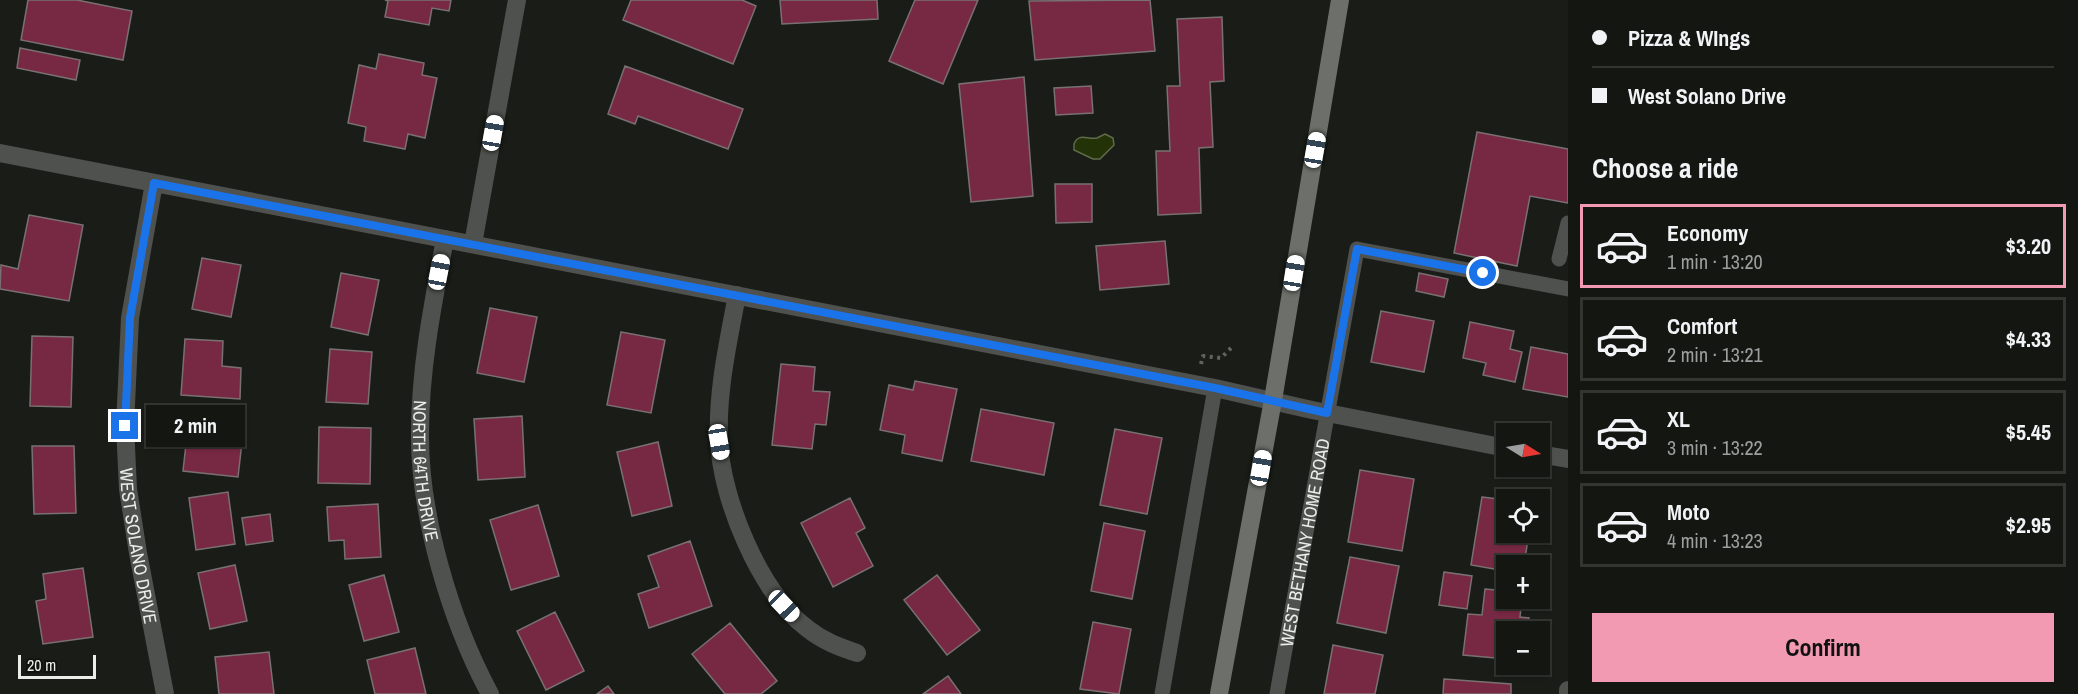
<!DOCTYPE html>
<html lang="en">
<head>
<meta charset="utf-8">
<style>
	body { margin:0; font-family:"Archivo Narrow",sans-serif; background:#21231f; color:#f1f3f6; height:100vh; display:flex; flex-direction:column; font-size:22px; white-space:nowrap }
	* { box-sizing:border-box; margin:0 }
	p { font-size:20px; color:#9d9f9f }
	.icon { flex:none; width:33px; height:33px; fill:none; stroke:currentColor; stroke-width:2; stroke-linecap:round; stroke-linejoin:round }
	.map { position:relative; flex:1; overflow:hidden }
	.details { display:flex; flex-direction:column; background:#141611; width:510px }
	.details>* { flex:none }
	.guide { display:grid; align-content:center; height:132px; padding:0 24px; background:#141611 }
	.needle { width:39px; rotate:101deg }
	.tools { position:absolute; left:1496px; top:423px; display:grid; gap:12px }
	.tools a { display:grid; place-items:center; width:54px; height:54px; border-radius:0px; background:#141611; box-shadow:0 2px 4px #0004,0 0 0 2px #333531; font-size:30px }
	.scale { position:absolute; left:18px; bottom:15px; width:78px; box-sizing:border-box; padding-left:6px; border:3px solid #ebede9; border-top:0; font-size:16px; line-height:21px; white-space:nowrap; color:#ebede9; -webkit-text-stroke:4px #11140e; paint-order:stroke }
	.end { position:absolute; width:27px; height:27px; margin:-14px; border:8px solid #1a73e8; background:#fff; box-shadow:0 0 0 3px #fff }
	.from { border-radius:50% }
	.bubble { position:absolute; height:42px; border-radius:0px; background:#141611; box-shadow:0 2px 4px #0004,0 0 0 2px #333531; font-size:20px; font-weight:700; line-height:42px; text-align:center }
	.car { position:absolute; width:18px; height:36px; margin:-18px -9px; border-radius:8px; box-shadow:0 0 4px 2px #0007; background:linear-gradient(#fff 24%,#345 0 40%,#fff 0 76%,#345 0 86%,#fff 0) }
	.guide b { display:flex; align-items:center; gap:21px; height:57px; font-size:22px }
	.guide b+b { border-top:2px solid #333531 }
	.guide i { width:15px; height:15px; background:#f1f3f6 }
	ul { padding:0; list-style:none }
	li { display:flex; align-items:center; gap:18px; height:84px; margin:0 12px 9px; padding:0 12px; border:3px solid #333531; border-radius:0px }
	li div { flex:1 }
	li b { display:block; font-size:22px }
	li em { font-style:normal; font-weight:700 }
	li.active { border-color:#f19ab1 }
	li>.icon { width:54px; height:54px; stroke-width:1.5 }
	h2 { padding:0 24px; font-size:27px; line-height:72px }
	.cta { display:flex; gap:12px; margin-top:auto; padding:12px 24px }
	.cta a { flex:1; height:69px; border-radius:0px; background:#f19ab1; color:#111; font-size:24px; font-weight:700; line-height:69px; text-align:center }
	main { display:flex; flex:1; min-height:0 }
	.map>svg:first-child { display:block }
	.water { fill:#233307; stroke:#5f6b4b; stroke-width:1.5 }
	.building { fill:#772843; stroke:#797072; stroke-width:1.5 }
	.lines { fill:none; stroke-linecap:round; stroke-linejoin:round }
	.path { stroke:#60635e; stroke-width:4; stroke-dasharray:3 4.5; stroke-linecap:butt }
	.service { stroke:#4f514e; stroke-width:15 }
	.minor { stroke:#4f514e; stroke-width:18 }
	.secondary { stroke:#6d6f6a; stroke-width:18 }
	.route { stroke:#1a73e8; stroke-width:8 }
	.labels { text-anchor:middle; dominant-baseline:central; stroke-width:4.5; stroke-linejoin:round; paint-order:stroke }
	.street-label { font-size:18px; fill:#ebede9; stroke:#11140e }
</style>
</head>
<body>
<main>
<div class="map">
<svg width="1568" height="694" viewBox="0 0 1568 694">
	<rect width="100%" height="100%" fill="#1a1d17"/>
	<path class="water" d="M1105 134 1113 138 1114 145 1100 159H1093L1074 150V144C1079 132 1087 140 1097 138Z"/>
	<path class="building" d="M28 0H77L132 11 123 60 21 40Z
		M385 0H451L449 11 432 8 429 25 385 17 388 1Z
		M631 0H742L756 6 733 64 623 20Z
		M780 0H877L878 19 782 24Z
		M915 0H978L943 84 889 61Z
		M1150 0 1155 51 1035 60 1029 1Z
		M1222 17 1224 81 1210 82 1213 147 1199 148 1201 213 1158 215 1156 151H1170L1167 86H1180L1177 19Z
		M20 48 80 60 76 80 17 68Z
		M379 54 424 63 422 75 437 78 425 138 408 134 405 149 364 141 366 127 348 123 359 65 376 69Z
		M625 66 743 109 728 149 638 116 635 124 608 114Z
		M1024 77 1033 196 971 202 959 84Z
		M1091 86 1093 113 1056 115 1054 88Z
		M1477 132 1568 149V203L1530 196 1517 266 1454 253Z
		M1055 184H1092V222L1056 223Z
		M29 215 83 225 69 301 0 289 1 265 18 269Z
		M1165 241 1169 284 1100 290 1096 246Z
		M202 258 241 265 231 317 192 309Z
		M341 273 379 280 368 335 331 327Z
		M1419 273 1448 279 1444 297 1416 291Z
		M490 308 537 317 524 382 477 373Z
		M1381 311 1434 321 1424 372 1371 362Z
		M1470 322 1514 331 1510 349 1522 352 1515 382 1483 375 1486 363 1463 358Z
		M621 332 665 340 651 413 607 405Z
		M32 336 73 337 71 407 30 406Z
		M185 339 223 341 222 366 241 368 240 399 181 395Z
		M1531 347 1568 354V397L1523 389Z
		M330 349 372 352 368 404 326 402Z
		M781 364 815 367 813 391 830 392 826 425 815 424 812 449 772 445Z
		M915 381 957 389 942 461 902 453 905 435 880 430 889 385 913 390Z
		M981 409 1054 423 1044 475 971 461Z
		M522 416 525 477 478 480 474 419Z
		M189 417 223 421 221 440 242 442 238 477 183 471Z
		M319 427 371 428 370 484 318 483Z
		M1115 429 1162 438 1147 514 1100 505Z
		M658 442 672 506 632 516 617 452Z
		M32 446H74L76 513 34 514Z
		M1360 470 1414 479 1402 551 1348 542Z
		M228 492 235 544 196 550 189 498Z
		M1482 497 1506 500V532H1529L1524 566H1506V571L1471 565Z
		M850 498 865 528 856 533 873 566 833 587 801 523Z
		M378 504 381 557 345 559 344 540 329 541 327 507Z
		M538 505 559 576 511 590 490 520Z
		M270 514 273 541 246 545 242 518Z
		M1104 523 1145 531 1132 599 1091 591Z
		M690 541 712 606 649 628 638 594 659 587 648 556Z
		M1350 557 1399 566 1386 633 1337 623Z
		M235 565 247 621 210 629 198 573Z
		M83 568 93 637 43 644 36 601 46 599 43 574Z
		M1444 572 1472 576 1467 609 1439 605Z
		M384 575 399 632 364 641 349 585Z
		M937 575 980 630 947 655 904 600Z
		M1485 589 1506 591V598H1522L1520 617 1529 618 1528 632H1506V659L1463 655 1468 614 1482 615Z
		M555 612 584 671 546 690 517 631Z
		M1093 622 1131 629 1119 694 1080 689Z
		M730 623 777 681 761 694H725L692 654Z
		M1333 645 1383 655 1375 694H1324Z
		M415 648 426 694H375L367 660Z
		M269 652 274 694H219L215 657Z
		M948 676 961 694H923Z
		M1444 679 1511 684V694H1443Z
		M608 686 614 694H597Z"/>
	<g class="lines">
		<path class="path" d="M1201 364 1203 356 1221 358 1234 345"/>
		<g class="service">
			<path d="M1559 259 1568 223"/>
			<path d="M1162 694 1215 388"/>
			<path id="s1" d="M1277 694 1357 249 1568 289"/>
		</g>
		<g class="minor">
			<path d="M0 153 1215 388 1312 410 1506 448"/>
			<path id="s2" d="M154 183 130 318 125 426 128 489 138 553 165 694"/>
			<path id="s3" d="M445 239C433 303 420 368 420 433 419 515 451 622 490 694"/>
			<path d="M473 244 517 0"/>
			<path d="M737 295C728 343 717 391 719 440 721 499 760 593 808 629 823 641 839 647 857 653"/>
			<path d="M1539 454 1568 459"/>
			<path d="M1568 694V690"/>
		</g>
		<path class="secondary" d="M1219 694 1273 400 1340 0"/>
	</g>
	<g class="lines">
		<path class="route" d="M125 426 130 318 154 183 1215 388 1327 413 1357 249 1483 273"/>
	</g>
	<g class="labels">
		<g class="street-label">
			<text stroke="none"><textPath href="#s3" startOffset="234">NORTH 64TH DRIVE</textPath></text>
			<text stroke="none"><textPath href="#s1" startOffset="154">WEST BETHANY HOME ROAD</textPath></text>
			<text stroke="none"><textPath href="#s2" startOffset="366">WEST SOLANO DRIVE</textPath></text>
		</g>
	</g>
</svg>
<div class="tools">
<a><svg class="needle" viewBox="-14 -14 28 28"><path d="M0-13l5 13h-10z" fill="#e53935"/><path d="M0 13l5-13h-10z" fill="#9d9f9f"/></svg></a>
<a><svg class="icon" aria-label="locate" viewBox="0 0 24 24"><circle cx="12" cy="12" r="6"/><path d="M12 2v4M12 18v4M2 12h4M18 12h4"/></svg></a>
<a>+</a>
<a>−</a>
</div>
<div class="scale">20 m</div>
<i class="end from" style="left:1483px;top:273px"></i>
<i class="end" style="left:125px;top:426px"></i>
<div class="bubble" style="left:146px;top:405px;width:99px">2 min</div>
<i class="car" style="left:493px;top:133px;rotate:10deg"></i>
<i class="car" style="left:1315px;top:150px;rotate:10deg"></i>
<i class="car" style="left:439px;top:272px;rotate:11deg"></i>
<i class="car" style="left:1294px;top:273px;rotate:9deg"></i>
<i class="car" style="left:719px;top:442px;rotate:170deg"></i>
<i class="car" style="left:1261px;top:468px;rotate:10deg"></i>
<i class="car" style="left:784px;top:606px;rotate:136deg"></i>
</div>
<section class="details">
<div class="guide">
<b><i class="from"></i>Pizza &amp; WIngs</b>
<b><i></i>West Solano Drive</b>
</div>
<h2>Choose a ride</h2>
<ul>
<li class="active"><svg class="icon" aria-label="car" viewBox="0 0 24 24"><path d="M5 17H2v-5l4-1 3-4h7l3 4 3 1v5h-3M9 17h6M6 11h13"/><circle cx="7" cy="17" r="2"/><circle cx="17" cy="17" r="2"/></svg><div><b>Economy</b><p>1 min · 13:20</p></div><em>$3.20</em></li>
<li><svg class="icon" aria-label="car" viewBox="0 0 24 24"><path d="M5 17H2v-5l4-1 3-4h7l3 4 3 1v5h-3M9 17h6M6 11h13"/><circle cx="7" cy="17" r="2"/><circle cx="17" cy="17" r="2"/></svg><div><b>Comfort</b><p>2 min · 13:21</p></div><em>$4.33</em></li>
<li><svg class="icon" aria-label="car" viewBox="0 0 24 24"><path d="M5 17H2v-5l4-1 3-4h7l3 4 3 1v5h-3M9 17h6M6 11h13"/><circle cx="7" cy="17" r="2"/><circle cx="17" cy="17" r="2"/></svg><div><b>XL</b><p>3 min · 13:22</p></div><em>$5.45</em></li>
<li><svg class="icon" aria-label="car" viewBox="0 0 24 24"><path d="M5 17H2v-5l4-1 3-4h7l3 4 3 1v5h-3M9 17h6M6 11h13"/><circle cx="7" cy="17" r="2"/><circle cx="17" cy="17" r="2"/></svg><div><b>Moto</b><p>4 min · 13:23</p></div><em>$2.95</em></li>
</ul>
<div class="cta"><a>Confirm</a></div>
</section>
</main>
</body>
</html>
